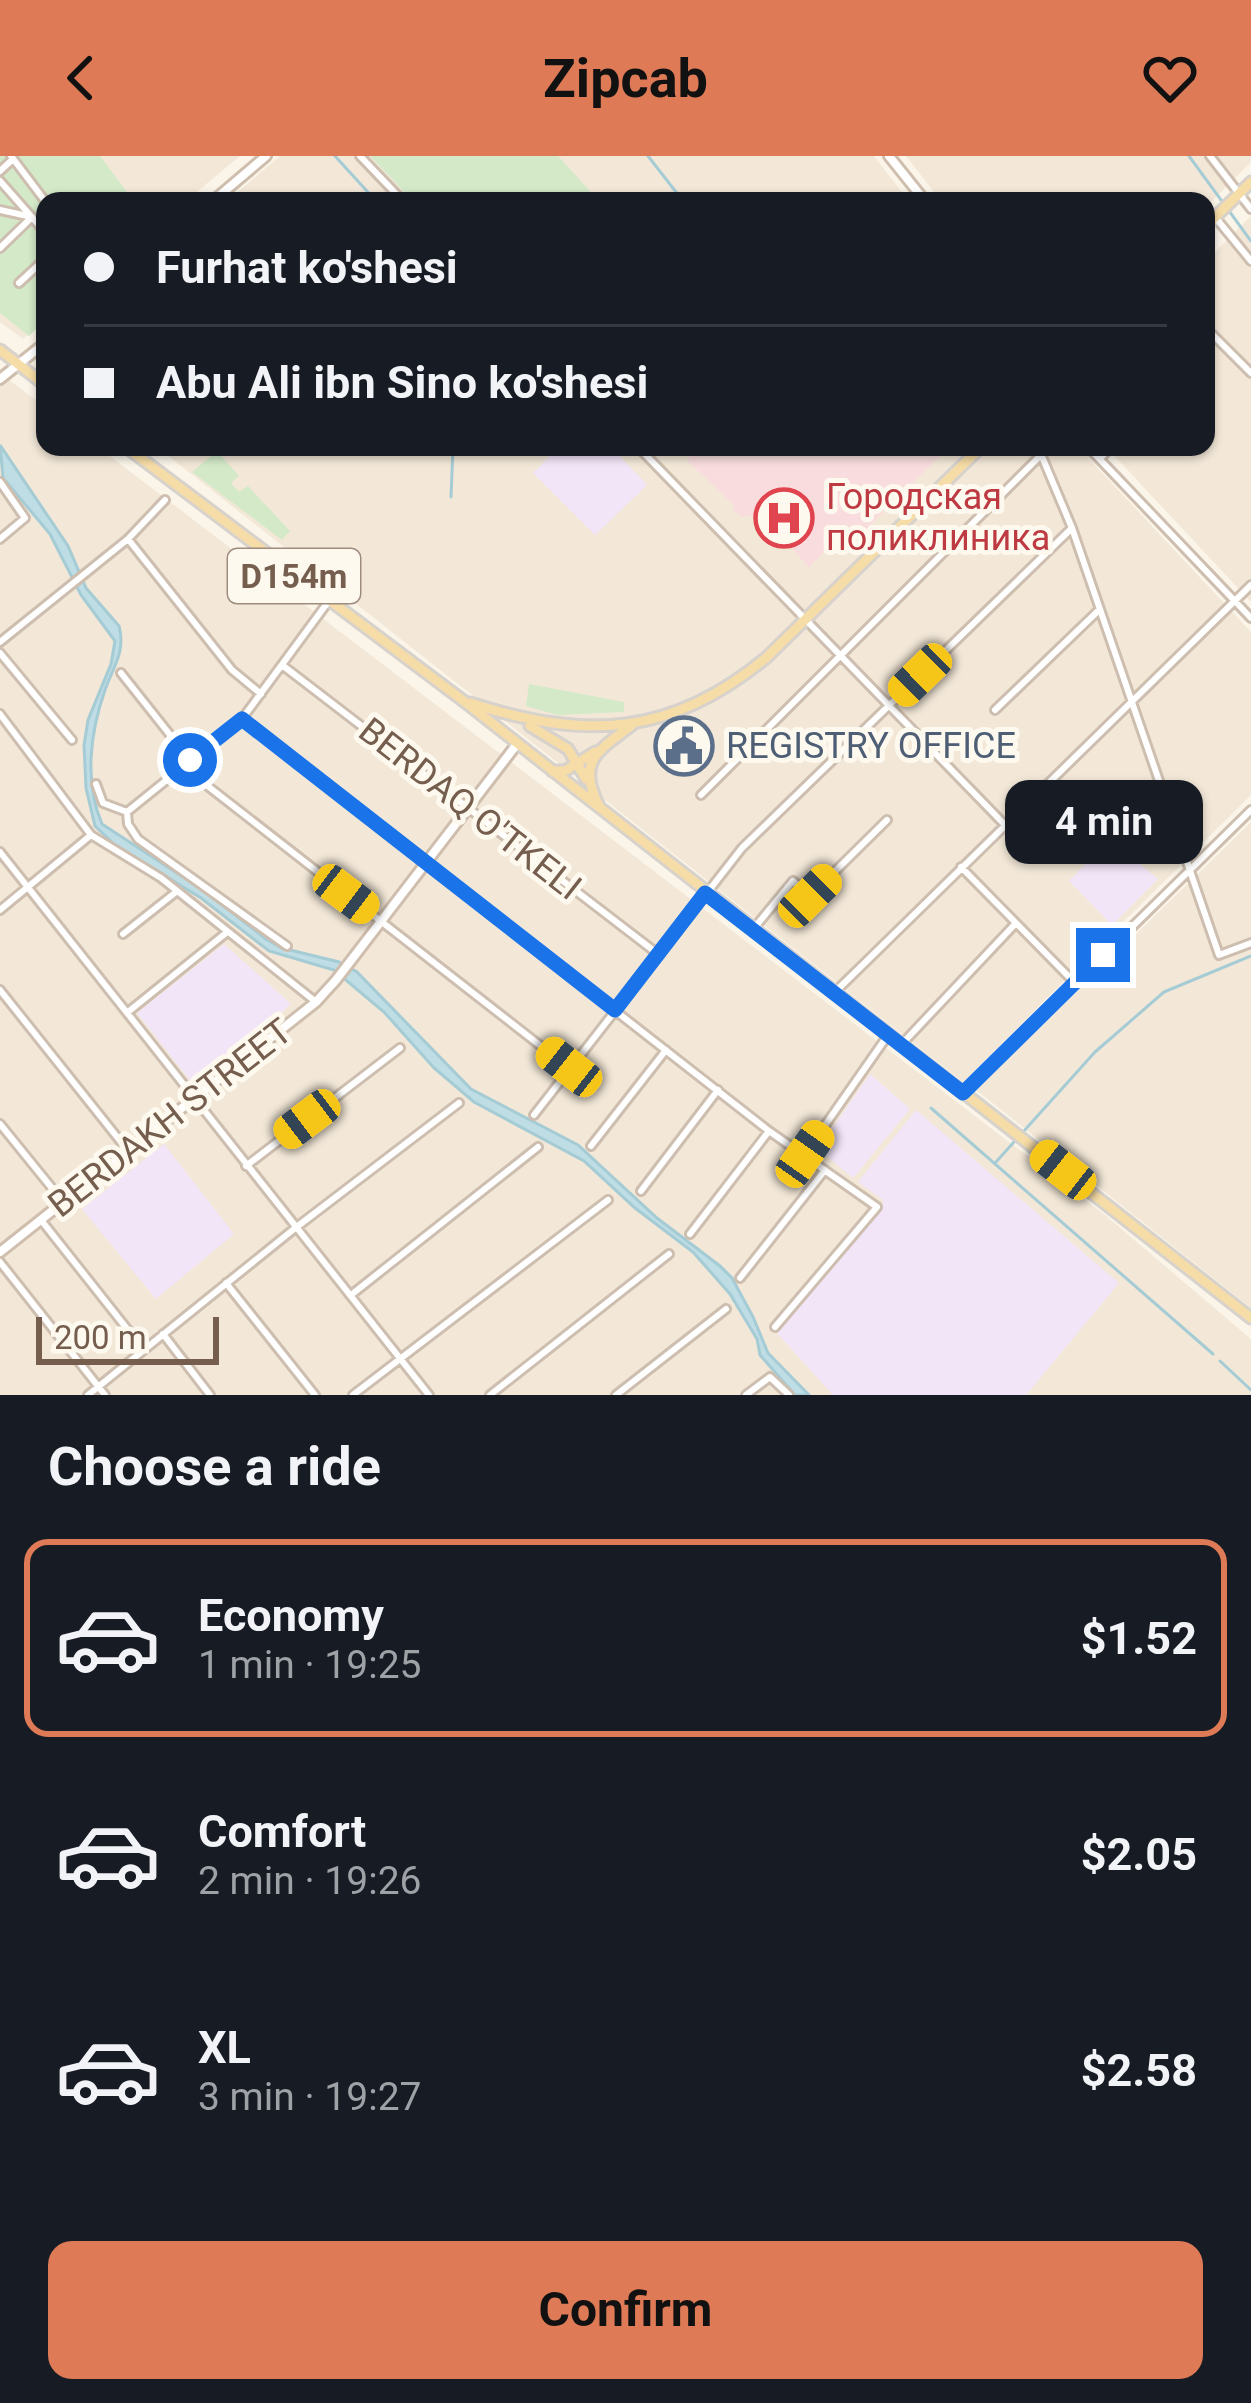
<!DOCTYPE html>
<html lang="en">
<head>
<meta charset="utf-8">
<style>
	body { margin:0; font-family:Roboto,sans-serif; background:#242831; color:#f1f3f6; height:100vh; display:flex; flex-direction:column; font-size:45px; white-space:nowrap }
	* { box-sizing:border-box; margin:0 }
	p { font-size:39px; color:#9ea1a6 }
	.icon { flex:none; width:66px; height:66px; fill:none; stroke:currentColor; stroke-width:2; stroke-linecap:round; stroke-linejoin:round }
	.map { position:relative; height:1239px; overflow:hidden }
	.details { display:flex; flex-direction:column; background:#171b24; flex:1 }
	.details>* { flex:none }
	.guide { position:absolute; left:36px; top:36px; width:1179px; height:264px; border-radius:24px; box-shadow:0 3px 9px #0004; display:grid; align-content:center; height:264px; padding:0 48px; background:#171b24 }
	.scale { position:absolute; left:36px; bottom:30px; width:183px; box-sizing:border-box; padding-left:12px; border:6px solid #755e4e; border-top:0; font-size:33px; line-height:42px; white-space:nowrap; color:#755e4e; -webkit-text-stroke:9px #fef9ef; paint-order:stroke }
	.end { position:absolute; width:54px; height:54px; margin:-27px; border:15px solid #1a73e8; background:#fff; box-shadow:0 0 0 6px #fff }
	.from { border-radius:50% }
	.bubble { position:absolute; height:84px; border-radius:24px; background:#171b24; box-shadow:0 3px 9px #0004; font-size:39px; font-weight:700; line-height:84px; text-align:center }
	.car { position:absolute; width:36px; height:72px; margin:-36px -18px; border-radius:15px; box-shadow:0 0 9px 3px #0007; background:linear-gradient(#f5c518 24%,#345 0 40%,#f5c518 0 76%,#345 0 86%,#f5c518 0) }
	.guide b { display:flex; align-items:center; gap:42px; height:114px; font-size:45px }
	.guide b+b { border-top:3px solid #363941 }
	.guide i { width:30px; height:30px; background:#f1f3f6 }
	ul { padding:0; list-style:none }
	li { display:flex; align-items:center; gap:36px; height:198px; margin:0 24px 18px; padding:0 24px; border:6px solid transparent; border-radius:24px }
	li div { flex:1 }
	li b { display:block; font-size:45px }
	li em { font-style:normal; font-weight:700 }
	li.selected { border-color:#de7b56 }
	li>.icon { width:108px; height:108px; stroke-width:1.5 }
	h2 { padding:0 48px; font-size:54px; line-height:144px }
	.cta { display:flex; gap:24px; margin-top:auto; padding:24px 48px }
	.cta a { flex:1; height:138px; border-radius:24px; background:#de7b56; color:#111; font-size:48px; font-weight:700; line-height:138px; text-align:center }
	header { display:flex; justify-content:space-between; align-items:center; height:156px; padding:0 48px; background:#de7b56; color:#111; font-size:54px; font-weight:700 }
	.map>svg:first-child { display:block }
	.residential { fill:#f3e8d8 }
	.education { fill:#f2e5f8 }
	.medical { fill:#f9ddde }
	.green { fill:#d3e9c8 }
	.water { fill:#bedde4; stroke:#a5cbd5; stroke-width:3 }
	.lines { fill:none; stroke-linecap:round; stroke-linejoin:round }
	.stream { stroke:#a5cbd5; stroke-width:3 }
	.street-casing { stroke:#cdbeaf; stroke-width:12 }
	.secondary-casing { stroke:#cfbead; stroke-width:14 }
	.primary-casing { stroke:#d8d2cd; stroke-width:15 }
	.street { stroke:#fff; stroke-width:6 }
	.secondary { stroke:#fff; stroke-width:8 }
	.primary { stroke:#f6dca6; stroke-width:9 }
	.route { stroke:#1a73e8; stroke-width:15 }
	.labels { text-anchor:middle; dominant-baseline:central; stroke-width:10; stroke-linejoin:round; paint-order:stroke }
	.shield { fill:#fef9ef; stroke:#9e8c7e; stroke-width:3 }
	.shield-label { font-size:33px; font-weight:bold; fill:#755e4e }
	.health-label { font-size:36px; fill:#be3a42; stroke:#fef9ef; text-anchor:start }
	.service-label { font-size:36px; fill:#4e5e75; stroke:#fef9ef; text-anchor:start }
	.street-label { font-size:36px; fill:#755e4e; stroke:#fef9ef }
</style>
</head>
<body>
<header><svg class="icon" aria-label="back" viewBox="0 0 24 24"><path d="M15 5l-7 7 7 7"/></svg>Zipcab<svg class="icon" aria-label="heart" viewBox="0 0 24 24"><path d="M12 20l-8-8c-3-5 5-10 8-4 3-6 11-1 8 4z"/></svg></header>
<div class="map">
<svg width="1251" height="1239" viewBox="0 0 1251 1239">
	<rect width="100%" height="100%" fill="#fbf5e9"/>
	<path class="residential" d="M0 0H240L186 45H45V164L23 183 0 166Z
		M280 0H874L909 45H227Z
		M906 0H1251V6L1206 51V45H941Z
		M1251 60V446L1106 291H1206V105Z
		M0 217 45 251V291H98L1105 1059 1251 1183V1239H0Z
		M157 291H1078L1251 476V639L963 926Z
		M1251 666V1152L976 934Z"/>
	<path class="education" d="M559 291H611L647 329 595 379 533 317Z
		M1110 683 1158 723 1112 769 1069 725Z
		M224 788 291 848 196 932 137 857Z
		M870 918 910 953 853 1022 818 993Z
		M916 954 1119 1127 1026 1239H833L777 1177 883 1049V1044L858 1026Z
		M164 988 234 1078 156 1143 82 1053Z"/>
	<path class="medical" d="M699 291H949L853 386 842 377 809 412 782 381 776 385 751 359 741 361 732 352 734 349 686 304Z"/>
	<path class="green" d="M0 0H100L127 36 119 45H45V165L29 180 0 157Z
		M370 0H558L599 45H413Z
		M217 295 239 320 231 327 239 336 248 330 290 375 282 384 192 316Z
		M529 528 624 546V556L557 559 526 550Z"/>
	<path class="water" d="M0 289 68 390 86 432 119 470C126 496 113 511 105 534 90 577 84 626 102 668L203 734 266 783 282 792 339 806 357 816 471 933 578 989 657 1062 720 1110 732 1122 753 1161 768 1197 809 1239H795L760 1199 757 1183 730 1138 693 1096 635 1052 584 1005 474 946 434 912 384 856 334 814 269 795 201 742 115 689 95 670 86 632 84 589 88 564 111 508 115 485 81 439 50 378 3 322Z"/>
	<g class="lines">
		<path class="stream" d="M335 0 376 45
			M648 0 683 45
			M1189 0 1251 85
			M451 341 453 291
			M931 952 1213 1198
			M996 1006 1095 896 1164 836 1251 800
			M1220 1205 1251 1234"/>
		<g class="street-casing">
			<path id="street" d="M11 0 45 45
				M360 0 403 45
				M1210 0 1251 53
				M0 15 13 3
				M0 25 45 76
				M96 42 98 45
				M0 54 32 61
				M1215 61 1251 105
				M0 92 32 61
				M19 127 45 103
				M1206 172 1251 217
				M638 291 1004 668
				M1038 291 1072 372 1219 799 1251 787
				M1088 291 1251 462
				M1100 303 1110 291
				M0 326 25 362 0 383
				M128 383 232 514 261 538
				M0 486 128 383 165 344
				M0 497 72 584
				M282 509 658 798
				M121 517 190 604
				M995 554 1100 453
				M0 558 91 679 161 722 316 846
				M242 563 769 975 877 1051 775 1171
				M182 610 569 912
				M96 628 103 647 127 656
				M701 639 1039 301
				M127 656 242 563 328 446
				M127 656 128 668 138 683 287 790
				M0 696 429 1239
				M961 711 1074 826
				M0 754 91 679
				M755 771 793 725 810 740 887 664
				M123 778 176 736
				M0 834 129 996
				M834 837 1251 429
				M128 856 226 777
				M901 889 1016 767
				M963 937 1251 654
				M534 959 742 692 1072 372
				M0 968 64 1047
				M591 990 666 894
				M805 998 888 879
				M246 1010 400 892
				M641 1035 718 934
				M41 1064 143 1193
				M690 1078 769 975
				M0 1106 105 1239
				M740 1122 825 1014
				M226 1127 315 1239
				M351 1139 538 991
				M163 1178 210 1239
				M88 1239 294 1073 459 947
				M353 1239 608 1044
				M490 1239 669 1098
				M616 1239 726 1153
				M746 1239 770 1221 789 1239"/>
		</g>
		<g class="secondary-casing">
			<path id="secondary" d="M889 0 925 45
				M213 45 266 0
				M0 223 45 187
				M0 1096 316 846 336 824 517 588"/>
		</g>
		<g class="primary-casing">
			<path id="primary" d="M1206 70 1251 26
				M0 194 45 229
				M126 291 465 546 1251 1162
				M470 547C586 584 671 581 767 501L981 291
				M530 570 568 593 586 623
				M552 615H565L595 596
				M599 650C576 605 598 595 632 569"/>
		</g>
		<use href="#street" class="street"/>
		<use href="#secondary" class="secondary"/>
		<use href="#primary" class="primary"/>
	</g>
	<g class="lines">
		<path class="route" d="M190 604 242 563 615 854 705 737 963 937 1103 799"/>
	</g>
	<defs>
		<g id="hospital-ring" transform="scale(3)"><circle r="9.5" fill="#fef9ef" stroke="#e0444e" stroke-width="1.5"/><path d="M-5-5h3v3.5h4V-5h3V5h-3V1.5h-4V5h-3Z" fill="#e0444e"/></g>
		<g id="civic-ring" transform="scale(3)"><circle r="9.5" fill="#fef9ef" stroke="#5c6f8a" stroke-width="1.5"/><path d="M-.6-6.5H3V-4.5H.6V-3L4-1V1h2V6H-6V1h2V-1L-.6-3ZM-1.2 2.5V6h2.4V2.5Z" fill="#5c6f8a"/></g>
	</defs>
	<g fill-rule="evenodd">
		<use href="#hospital-ring" x="784" y="362"/>
		<use href="#civic-ring" x="684" y="590"/>
	</g>
	<g class="labels">
		<rect class="shield" x="228" y="393" width="132" height="54" rx="9"/>
		<g class="shield-label">
			<text x="294" y="420">D154m</text>
		</g>
		<g class="health-label">
			<text x="826" y="341">Городская<tspan x="826" dy="41">поликлиника</tspan></text>
		</g>
		<g class="service-label">
			<text x="726" y="590">REGISTRY OFFICE</text>
		</g>
		<g class="street-label">
			<text transform="translate(470 653) rotate(38)">BERDAQ O'TKELI</text>
			<text transform="translate(170 962) rotate(-38)">BERDAKH STREET</text>
		</g>
	</g>
</svg>
<div class="scale">200 m</div>
<i class="end from" style="left:190px;top:604px"></i>
<i class="end" style="left:1103px;top:799px"></i>
<div class="bubble" style="left:1005px;top:624px;width:198px">4 min</div>
<i class="car" style="left:920px;top:519px;rotate:226deg"></i>
<i class="car" style="left:346px;top:738px;rotate:127deg"></i>
<i class="car" style="left:810px;top:740px;rotate:45deg"></i>
<i class="car" style="left:569px;top:911px;rotate:308deg"></i>
<i class="car" style="left:307px;top:963px;rotate:233deg"></i>
<i class="car" style="left:805px;top:998px;rotate:35deg"></i>
<i class="car" style="left:1063px;top:1014px;rotate:308deg"></i>
<div class="guide">
<b><i class="from"></i>Furhat ko'shesi</b>
<b><i></i>Abu Ali ibn Sino ko'shesi</b>
</div>
</div>
<section class="details">
<h2>Choose a ride</h2>
<ul>
<li class="selected"><svg class="icon" aria-label="car" viewBox="0 0 24 24"><path d="M5 17H2v-5l4-1 3-4h7l3 4 3 1v5h-3M9 17h6M6 11h13"/><circle cx="7" cy="17" r="2"/><circle cx="17" cy="17" r="2"/></svg><div><b>Economy</b><p>1 min · 19:25</p></div><em>$1.52</em></li>
<li><svg class="icon" aria-label="car" viewBox="0 0 24 24"><path d="M5 17H2v-5l4-1 3-4h7l3 4 3 1v5h-3M9 17h6M6 11h13"/><circle cx="7" cy="17" r="2"/><circle cx="17" cy="17" r="2"/></svg><div><b>Comfort</b><p>2 min · 19:26</p></div><em>$2.05</em></li>
<li><svg class="icon" aria-label="car" viewBox="0 0 24 24"><path d="M5 17H2v-5l4-1 3-4h7l3 4 3 1v5h-3M9 17h6M6 11h13"/><circle cx="7" cy="17" r="2"/><circle cx="17" cy="17" r="2"/></svg><div><b>XL</b><p>3 min · 19:27</p></div><em>$2.58</em></li>
</ul>
<div class="cta"><a>Confirm</a></div>
</section>
</body>
</html>
